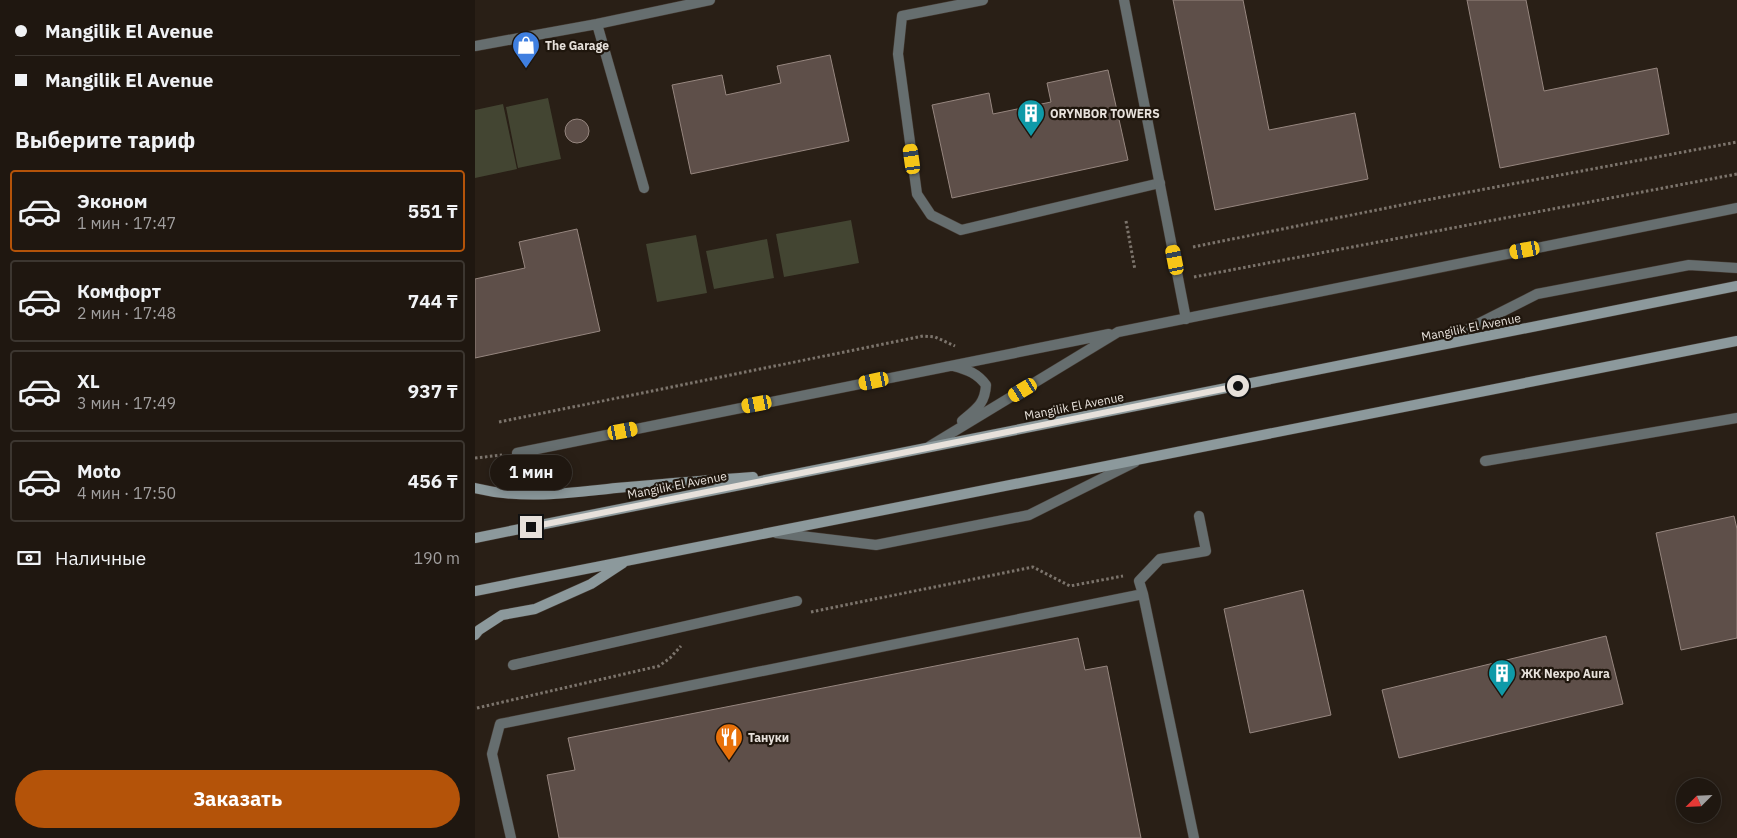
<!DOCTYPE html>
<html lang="ru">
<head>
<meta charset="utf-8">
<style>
	body { margin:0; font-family:"IBM Plex Sans",sans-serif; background:#2c241e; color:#f1f3f6; height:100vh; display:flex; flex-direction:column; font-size:19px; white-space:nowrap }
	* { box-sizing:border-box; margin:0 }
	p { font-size:16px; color:#a19f9f }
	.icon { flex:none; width:28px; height:28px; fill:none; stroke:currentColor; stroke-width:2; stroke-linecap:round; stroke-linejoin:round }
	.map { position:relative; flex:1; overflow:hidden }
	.sheet { display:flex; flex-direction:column; background:#1f1710; width:475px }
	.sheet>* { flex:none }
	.top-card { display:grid; align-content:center; height:110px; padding:0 15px; background:#1f1710 }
	.needle { width:32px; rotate:246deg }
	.tools { position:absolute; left:1201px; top:778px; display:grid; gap:10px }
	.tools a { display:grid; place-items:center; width:45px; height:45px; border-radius:50%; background:#1f1710; box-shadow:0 2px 12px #0003,0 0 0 1px #3c3630; font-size:25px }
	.end { position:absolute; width:22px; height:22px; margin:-11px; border:6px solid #e7e1db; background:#111; box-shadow:0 0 0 2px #111 }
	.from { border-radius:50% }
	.bubble { position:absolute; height:35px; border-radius:18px; background:#1f1710; box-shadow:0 2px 12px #0003,0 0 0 1px #3c3630; font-size:16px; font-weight:700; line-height:35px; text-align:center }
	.car { position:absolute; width:15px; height:30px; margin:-15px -8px; border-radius:6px; box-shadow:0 0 4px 1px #0007; background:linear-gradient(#f5c518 24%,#345 0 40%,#f5c518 0 76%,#345 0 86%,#f5c518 0) }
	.top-card b { display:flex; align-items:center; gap:18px; height:48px; font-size:19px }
	.top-card b+b { border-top:1px solid #3c3630 }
	.top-card i { width:12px; height:12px; background:#f1f3f6 }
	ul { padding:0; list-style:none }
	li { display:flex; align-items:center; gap:15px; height:82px; margin:0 10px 8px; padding:0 5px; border:2px solid #3c3630; border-radius:5px }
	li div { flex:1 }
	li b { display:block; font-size:19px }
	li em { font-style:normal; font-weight:700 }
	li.on { border-color:#b45309 }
	li>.icon { width:45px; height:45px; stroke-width:1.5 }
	h2 { padding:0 15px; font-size:22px; line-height:60px }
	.pay { display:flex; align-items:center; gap:12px; height:55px; padding:0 15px; font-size:19px }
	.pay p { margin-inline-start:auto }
	.action { display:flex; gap:10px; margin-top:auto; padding:10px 15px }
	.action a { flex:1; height:58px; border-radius:30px; background:#b45309; color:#fff; font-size:20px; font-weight:700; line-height:58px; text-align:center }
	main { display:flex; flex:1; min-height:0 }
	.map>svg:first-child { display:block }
	.green { fill:#434532 }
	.building { fill:#5e4f49; stroke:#96867f }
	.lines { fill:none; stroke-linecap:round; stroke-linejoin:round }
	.service-casing { stroke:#443a32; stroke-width:11 }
	.minor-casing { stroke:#443a32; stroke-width:11 }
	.secondary-casing { stroke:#443a32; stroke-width:11 }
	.path { stroke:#7c746c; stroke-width:3; stroke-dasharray:2.5 2.5; stroke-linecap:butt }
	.service { stroke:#666e6f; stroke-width:10 }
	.minor { stroke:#666e6f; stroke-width:10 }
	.secondary { stroke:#8c999c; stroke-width:10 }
	.route { stroke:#e7e1db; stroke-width:6 }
	.labels { text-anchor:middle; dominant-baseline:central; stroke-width:4.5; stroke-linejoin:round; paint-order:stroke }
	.poi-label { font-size:12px; font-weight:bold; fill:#e7e1db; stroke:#1f160d; text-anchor:start }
	.street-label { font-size:12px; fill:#e7e1db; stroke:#1f160d }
</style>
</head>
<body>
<main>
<section class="sheet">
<div class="top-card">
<b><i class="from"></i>Mangilik El Avenue</b>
<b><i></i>Mangilik El Avenue</b>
</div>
<h2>Выберите тариф</h2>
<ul>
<li class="on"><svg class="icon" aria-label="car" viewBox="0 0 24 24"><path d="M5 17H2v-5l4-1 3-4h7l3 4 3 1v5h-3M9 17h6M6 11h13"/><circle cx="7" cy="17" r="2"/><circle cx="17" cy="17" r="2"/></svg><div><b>Эконом</b><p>1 мин · 17:47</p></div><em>551 ₸</em></li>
<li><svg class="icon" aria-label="car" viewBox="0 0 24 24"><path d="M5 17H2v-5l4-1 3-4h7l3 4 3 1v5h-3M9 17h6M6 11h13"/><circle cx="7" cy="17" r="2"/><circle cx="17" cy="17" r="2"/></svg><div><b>Комфорт</b><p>2 мин · 17:48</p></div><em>744 ₸</em></li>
<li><svg class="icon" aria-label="car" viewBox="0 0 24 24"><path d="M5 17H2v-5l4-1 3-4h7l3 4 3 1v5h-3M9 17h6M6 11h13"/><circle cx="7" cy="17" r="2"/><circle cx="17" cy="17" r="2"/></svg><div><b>XL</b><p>3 мин · 17:49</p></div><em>937 ₸</em></li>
<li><svg class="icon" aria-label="car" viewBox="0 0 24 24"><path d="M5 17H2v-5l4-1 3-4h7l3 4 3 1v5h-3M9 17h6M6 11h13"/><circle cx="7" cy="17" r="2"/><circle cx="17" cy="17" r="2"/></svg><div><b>Moto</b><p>4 мин · 17:50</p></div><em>456 ₸</em></li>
</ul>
<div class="pay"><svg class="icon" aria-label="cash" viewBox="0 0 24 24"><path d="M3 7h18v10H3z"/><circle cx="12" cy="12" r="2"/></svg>Наличные<p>190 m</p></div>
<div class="action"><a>Заказать</a></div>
</section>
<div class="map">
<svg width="1262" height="838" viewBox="0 0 1262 838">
	<rect width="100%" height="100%" fill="#291f16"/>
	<path class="green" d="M73 98 86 159 43 168 31 107Z
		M28 104 42 169 0 178V110Z
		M376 220 384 263 309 277 301 234Z
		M221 235 232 293 182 302 171 244Z
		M292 239 299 278 239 289 231 251Z"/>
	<path class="building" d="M698 0H768L794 130 880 113 893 179 740 210Z
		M992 0H1051L1069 91 1182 68 1194 134 1025 168Z
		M355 55 374 141 216 174 197 85 247 75 251 95 306 83 302 66Z
		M633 70 653 160 477 198 457 105 514 93 518 114 576 102 572 83Z
		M90 131a12 12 0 1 1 24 0a12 12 0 1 1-24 0Z
		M102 229 125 331 0 358V279L50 268 44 242Z
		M1259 516 1262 529V638L1206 650 1181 533Z
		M828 590 856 715 775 733 749 609Z
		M1131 636 1148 704 924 758 907 690Z
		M603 638 610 670 632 666 666 838H84L72 775 100 770 93 738Z"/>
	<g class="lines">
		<g class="service-casing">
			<path id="service" d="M508 0 427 16 423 54 442 194 456 215 486 230 685 183
				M122 24 235 0
				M0 46 122 24 169 188
				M963 344 1062 294 1214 265 1262 268
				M1010 461 1262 418
				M301 533 401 545 554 515 660 462
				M38 665 322 601
				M36 838 17 754 25 724 668 594
				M719 838 668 594 664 581 685 559 731 551 724 516"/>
		</g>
		<g class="minor-casing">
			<path id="minor" d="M649 0 711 319
				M478 366C493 370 502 373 511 385 510 404 501 409 487 421
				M455 446 643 332 1262 208
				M42 453 634 334"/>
		</g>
		<g class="secondary-casing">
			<path id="secondary" d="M0 488C48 500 93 493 141 488 186 484 232 480 278 477
				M0 538 1262 286
				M0 591 1262 341
				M0 635 4 630 27 615 60 609 116 584 148 563"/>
		</g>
		<path class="path" d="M651 221 660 270
			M718 247 946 201 1262 142
			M719 277 1262 174
			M24 422 448 336 460 337 480 346
			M0 458 27 455
			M336 612 558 567 595 586 648 576
			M2 708 184 666 195 658 206 646"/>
		<use href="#service" class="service"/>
		<use href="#minor" class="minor"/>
		<use href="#secondary" class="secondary"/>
	</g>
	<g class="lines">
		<path class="route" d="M56 527 763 386"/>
	</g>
	<defs>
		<g id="shop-pin" transform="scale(1.4375)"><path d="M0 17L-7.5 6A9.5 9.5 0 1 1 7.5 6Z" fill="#3f7fe0" stroke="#1f160d"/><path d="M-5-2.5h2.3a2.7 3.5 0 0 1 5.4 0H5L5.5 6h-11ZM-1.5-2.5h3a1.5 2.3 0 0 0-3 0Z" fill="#fff"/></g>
		<g id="building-pin" transform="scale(1.4375)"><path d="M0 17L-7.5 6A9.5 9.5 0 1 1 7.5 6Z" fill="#0f9aa8" stroke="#1f160d"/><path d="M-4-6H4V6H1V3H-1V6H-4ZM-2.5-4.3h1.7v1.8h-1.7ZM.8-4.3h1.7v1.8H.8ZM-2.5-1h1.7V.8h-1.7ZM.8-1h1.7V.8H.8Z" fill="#fff"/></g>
		<g id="restaurant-pin" transform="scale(1.4375)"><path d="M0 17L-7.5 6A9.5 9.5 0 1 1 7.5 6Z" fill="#e8710a" stroke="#1f160d"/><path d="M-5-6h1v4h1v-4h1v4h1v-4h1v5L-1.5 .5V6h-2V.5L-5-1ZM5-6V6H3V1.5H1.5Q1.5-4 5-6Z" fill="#fff"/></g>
	</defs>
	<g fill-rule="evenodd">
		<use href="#shop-pin" x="51" y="45"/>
		<use href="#building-pin" x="556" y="113"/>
		<use href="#building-pin" x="1027" y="673"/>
		<use href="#restaurant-pin" x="254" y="737"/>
	</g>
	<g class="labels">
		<g class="poi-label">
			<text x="70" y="45">The Garage</text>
			<text x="575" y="113">ORYNBOR TOWERS</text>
			<text x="1046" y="673">ЖК Nexpo Aura</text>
			<text x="273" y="737">Тануки</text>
		</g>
		<g class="street-label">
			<text transform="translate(996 327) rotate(-11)">Mangilik El Avenue</text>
			<text transform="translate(599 406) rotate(-11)">Mangilik El Avenue</text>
			<text transform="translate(202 485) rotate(-11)">Mangilik El Avenue</text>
		</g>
	</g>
</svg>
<div class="tools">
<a><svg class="needle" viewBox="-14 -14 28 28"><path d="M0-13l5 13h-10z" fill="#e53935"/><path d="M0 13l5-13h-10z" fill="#a19f9f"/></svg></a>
</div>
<i class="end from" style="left:763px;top:386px"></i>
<i class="end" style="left:56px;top:527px"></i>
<div class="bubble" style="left:15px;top:455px;width:82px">1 мин</div>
<i class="car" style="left:437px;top:159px;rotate:352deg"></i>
<i class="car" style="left:1050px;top:250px;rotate:259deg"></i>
<i class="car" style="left:700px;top:260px;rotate:349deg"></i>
<i class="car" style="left:399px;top:381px;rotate:258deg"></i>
<i class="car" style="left:548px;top:390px;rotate:239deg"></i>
<i class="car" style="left:282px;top:404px;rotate:259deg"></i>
<i class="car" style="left:148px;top:431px;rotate:79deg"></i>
</div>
</main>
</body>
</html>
